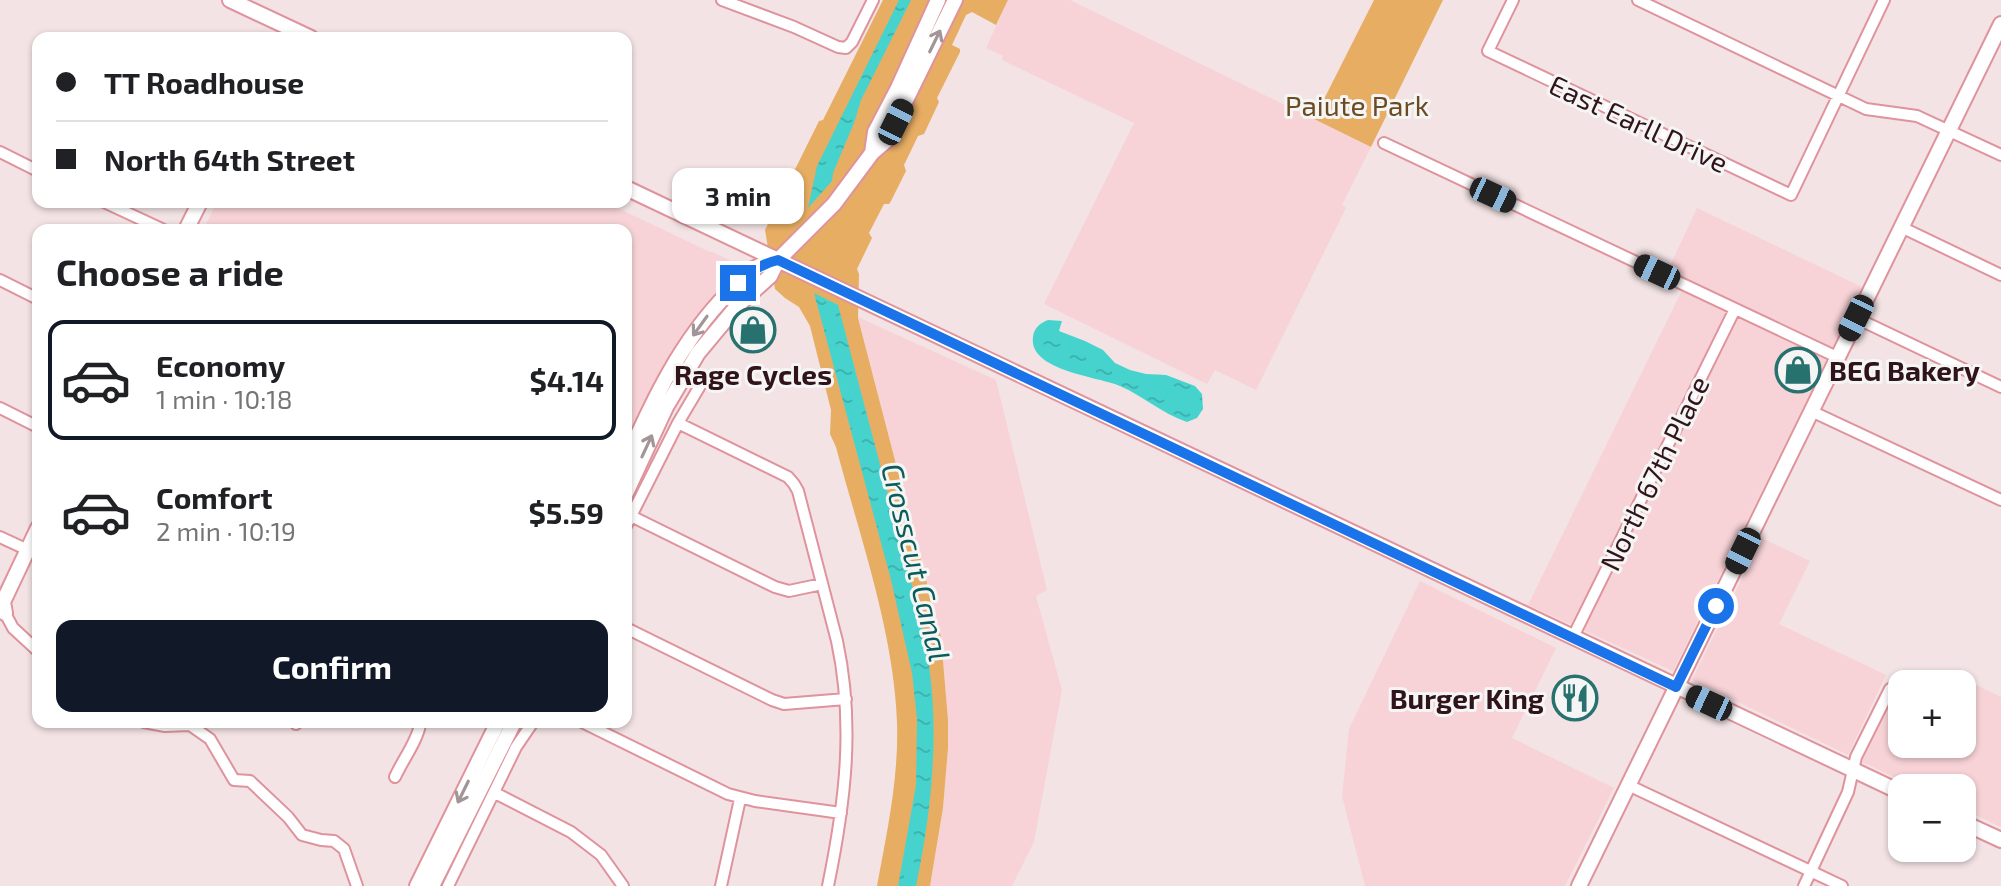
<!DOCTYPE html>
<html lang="en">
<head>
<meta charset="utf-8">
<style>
	body { margin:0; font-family:"Exo 2",sans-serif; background:#f6f6f6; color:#202124; height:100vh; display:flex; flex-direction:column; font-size:30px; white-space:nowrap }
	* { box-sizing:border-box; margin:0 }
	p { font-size:26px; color:#757577 }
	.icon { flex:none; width:44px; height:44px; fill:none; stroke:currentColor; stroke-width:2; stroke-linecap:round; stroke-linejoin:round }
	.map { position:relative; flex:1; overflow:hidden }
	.sheet { position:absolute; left:32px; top:224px; width:600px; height:504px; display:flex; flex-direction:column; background:#fff; border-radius:16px; box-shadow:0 2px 6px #0004 }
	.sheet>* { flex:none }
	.banner { position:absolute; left:32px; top:32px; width:600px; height:176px; border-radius:16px; box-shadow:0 2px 6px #0004; display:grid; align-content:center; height:176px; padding:0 24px; background:#fff }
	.tools { position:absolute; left:1888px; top:670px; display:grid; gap:16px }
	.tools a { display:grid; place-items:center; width:88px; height:88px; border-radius:16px; background:#fff; box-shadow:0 2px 6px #0004; font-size:40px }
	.end { position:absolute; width:36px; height:36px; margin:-18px; border:10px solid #1a73e8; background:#fff; box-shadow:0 0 0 4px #fff }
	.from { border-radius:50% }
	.bubble { position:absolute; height:56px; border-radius:16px; background:#fff; box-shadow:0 2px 6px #0004; font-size:26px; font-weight:700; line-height:56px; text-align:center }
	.car { position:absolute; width:24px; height:48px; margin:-24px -12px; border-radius:10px; box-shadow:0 0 6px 2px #0007; background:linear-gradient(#222 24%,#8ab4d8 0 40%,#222 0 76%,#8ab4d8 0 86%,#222 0) }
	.banner b { display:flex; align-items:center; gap:28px; height:76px; font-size:30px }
	.banner b+b { border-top:2px solid #e0e0e0 }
	.banner i { width:20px; height:20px; background:#202124 }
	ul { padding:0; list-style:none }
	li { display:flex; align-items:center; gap:24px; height:120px; margin:0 16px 12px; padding:0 8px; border:4px solid transparent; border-radius:16px }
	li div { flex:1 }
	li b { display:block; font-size:30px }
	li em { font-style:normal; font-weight:700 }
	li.active { border-color:#111827 }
	li>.icon { width:72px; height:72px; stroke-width:1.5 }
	h2 { padding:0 24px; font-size:36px; line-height:96px }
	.primary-button { display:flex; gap:16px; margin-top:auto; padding:16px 24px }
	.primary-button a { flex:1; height:92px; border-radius:16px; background:#111827; color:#fff; font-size:32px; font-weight:700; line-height:92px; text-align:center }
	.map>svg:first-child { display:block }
	.built { fill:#f7d3d7 }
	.green { fill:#e7ad63 }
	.water { fill:url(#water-ripples) }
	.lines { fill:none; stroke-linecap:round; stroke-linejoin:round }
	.street-casing { stroke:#df939c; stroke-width:14 }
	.secondary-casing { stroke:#df939c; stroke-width:18 }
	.street { stroke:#fff; stroke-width:10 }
	.secondary { stroke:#fff; stroke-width:14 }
	.oneway { stroke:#a29598 }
	.route { stroke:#1a73e8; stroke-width:10 }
	.labels { text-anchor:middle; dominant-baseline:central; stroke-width:6; stroke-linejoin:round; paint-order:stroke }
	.park-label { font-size:28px; fill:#6b4b22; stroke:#f5f5f5 }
	.street-label { font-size:28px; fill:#311419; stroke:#f5f5f5 }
	.poi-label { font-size:28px; font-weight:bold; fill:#311419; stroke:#f5f5f5; text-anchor:start }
	.water-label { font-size:30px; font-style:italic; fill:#095c59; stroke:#f5f5f5 }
</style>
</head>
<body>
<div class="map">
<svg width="2001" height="886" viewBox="0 0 2001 886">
	<defs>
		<pattern id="water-ripples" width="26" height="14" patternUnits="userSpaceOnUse" patternTransform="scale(2)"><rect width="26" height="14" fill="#46d3ce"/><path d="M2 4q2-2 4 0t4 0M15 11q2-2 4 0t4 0" fill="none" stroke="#3eb4b0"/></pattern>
	</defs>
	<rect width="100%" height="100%" fill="#f3e3e4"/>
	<path class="built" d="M1008 0H1070L1371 147 1342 205 1346 208 1256 390 1215 370 1207 384 1044 304 1134 123 1002 60 1003 56 986 48Z
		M217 202H605L710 252H713L729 260 731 265 725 286 699 314 676 348 659 376 646 401 643 402 626 438V230H203Z
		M1697 208 1862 287 1673 671 1528 605 1687 280 1668 270Z
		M858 317 996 380 1047 590 1036 596 1062 690 1034 842 1012 886H930L943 808 948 748V720L941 637Z
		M1762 538 1810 561 1779 624 1886 675 1848 755 1692 680Z
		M1420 581 1556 648 1512 738 1614 788 1565 886H1365L1342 796 1349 729Z
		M1964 679 2001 697V827L1962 809V788H1917L1862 762 1891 702 1902 707V744H1962L1961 684Z"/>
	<path class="green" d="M883 0H1008L996 25 972 12 966 15 952 45 960 49V52L937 98 939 102 924 134 918 136 904 165 906 171 891 201 889 204H884L869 233 872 238 857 269 859 274 858 318 941 637 948 720V748L943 808 930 886H877C887 832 899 777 897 722 894 632 859 534 836 447L830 434 831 410 810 326 799 307 785 298 775 289 765 230 819 121 823 120Z
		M1374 0H1443L1371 147 1314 119Z"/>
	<path class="water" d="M899 0H911L861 100 854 123 833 173 832 181 808 208 817 166Z
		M814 293 838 305 921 620C925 641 929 661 931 682 938 750 930 819 916 886H898L916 785 917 719 912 673 891 580Z
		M1048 320 1062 321 1059 331 1085 341 1103 350 1115 363 1130 370 1146 374 1166 375 1195 386 1202 394 1203 409 1197 418 1187 422C1163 414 1143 396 1120 386 1100 377 1028 371 1033 337 1034 328 1040 323 1048 320Z"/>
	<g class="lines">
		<g class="street-casing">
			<path id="street" d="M722 0 794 27 838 47 846 48 852 42 873 0
				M1513 0 1488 51 1791 195 1884 0
				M1638 0 1866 109 1917 116 2001 155
				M1384 143 1837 357
				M0 152 38 171
				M104 202 164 230
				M1901 227 2001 275
				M0 280 38 299
				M1856 318 2001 387
				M0 408 38 427
				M1811 411 2001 500
				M678 423 788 477 794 484 798 491 837 641C855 725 845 803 828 886
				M631 516 775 587 789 591 822 584
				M626 526 678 423 704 379
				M0 537 28 550H38
				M5 613 13 628 38 651
				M626 628 772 700 784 704 846 699
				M1573 637 1735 309
				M144 722 165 726 190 725 210 739 234 780 250 781 288 817 302 835 321 840 334 841 344 849 357 886
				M582 722 728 794 755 801 841 813
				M296 724 297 722
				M395 777C402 761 418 740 420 724L418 722
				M1628 785 1842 886
				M495 793 571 832 601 855 623 886
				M448 886 516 747 533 722
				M721 886 740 799
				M1804 886 1848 792 1856 757 1890 689 1903 680"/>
		</g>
		<g class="secondary-casing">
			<path id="secondary" d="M230 0 311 38
				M872 153 875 132 898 88 938 0
				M626 188 1902 793
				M186 230 200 202
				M626 461C653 400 681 341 728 293 736 285 745 275 755 268 762 264 770 262 778 260
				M626 493 666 407 698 353 738 305 770 276 778 260 834 204 872 153 886 141 955 0
				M5 613 3 602 38 528
				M1962 822 2001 840
				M417 886 498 722
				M432 886 514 722
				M1579 886 2001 24"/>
		</g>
		<use href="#street" class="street"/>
		<use href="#secondary" class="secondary"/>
	</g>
	<defs><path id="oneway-shaft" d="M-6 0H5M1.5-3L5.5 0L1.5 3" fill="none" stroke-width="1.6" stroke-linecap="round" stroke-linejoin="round" transform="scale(2)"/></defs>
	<g class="oneway">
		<use href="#oneway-shaft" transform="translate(935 41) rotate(-64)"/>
		<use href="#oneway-shaft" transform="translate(700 326) rotate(126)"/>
		<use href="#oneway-shaft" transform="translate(647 446) rotate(-65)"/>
		<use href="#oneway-shaft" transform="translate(463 792) rotate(116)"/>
	</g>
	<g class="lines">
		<path class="route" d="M738 283C751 271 761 264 778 260L1676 687 1716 606"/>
	</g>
	<defs>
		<g id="shop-ring" transform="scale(2.3)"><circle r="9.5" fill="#f5f5f5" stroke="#27716e" stroke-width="1.5"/><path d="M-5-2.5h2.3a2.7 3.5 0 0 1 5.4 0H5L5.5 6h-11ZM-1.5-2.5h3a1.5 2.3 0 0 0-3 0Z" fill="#27716e"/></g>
		<g id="restaurant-ring" transform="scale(2.3)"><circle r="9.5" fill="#f5f5f5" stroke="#27716e" stroke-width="1.5"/><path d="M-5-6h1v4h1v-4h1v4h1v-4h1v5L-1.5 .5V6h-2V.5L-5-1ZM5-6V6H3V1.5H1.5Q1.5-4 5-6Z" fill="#27716e"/></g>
	</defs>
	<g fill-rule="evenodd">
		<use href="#shop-ring" x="753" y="330"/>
		<use href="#shop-ring" x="1798" y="370"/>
		<use href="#restaurant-ring" x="1575" y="698"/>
	</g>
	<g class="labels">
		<g class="park-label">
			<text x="1357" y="105">Paiute Park</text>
		</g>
		<g class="street-label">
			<text transform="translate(1639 123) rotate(25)">East Earll Drive</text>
			<text transform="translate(1654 473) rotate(-64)">North 67th Place</text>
		</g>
		<g class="poi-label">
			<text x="1829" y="370">BEG Bakery</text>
			<text x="753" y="374" text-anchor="middle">Rage Cycles</text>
			<text x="1544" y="698" text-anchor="end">Burger King</text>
		</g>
		<g class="water-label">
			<text transform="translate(917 562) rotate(76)">Crosscut Canal</text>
		</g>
	</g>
</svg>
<div class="tools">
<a>+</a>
<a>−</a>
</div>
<i class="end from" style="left:1716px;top:606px"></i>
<i class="end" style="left:738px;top:283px"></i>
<div class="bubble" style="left:672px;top:168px;width:132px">3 min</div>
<i class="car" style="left:896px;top:122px;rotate:26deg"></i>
<i class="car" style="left:1493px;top:195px;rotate:115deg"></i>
<i class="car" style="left:1657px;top:272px;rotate:295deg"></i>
<i class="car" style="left:1856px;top:318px;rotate:206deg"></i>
<i class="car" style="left:1743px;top:551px;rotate:206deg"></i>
<i class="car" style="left:1709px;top:703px;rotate:295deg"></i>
<div class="banner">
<b><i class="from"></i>TT Roadhouse</b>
<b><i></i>North 64th Street</b>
</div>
<section class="sheet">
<h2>Choose a ride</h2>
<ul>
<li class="active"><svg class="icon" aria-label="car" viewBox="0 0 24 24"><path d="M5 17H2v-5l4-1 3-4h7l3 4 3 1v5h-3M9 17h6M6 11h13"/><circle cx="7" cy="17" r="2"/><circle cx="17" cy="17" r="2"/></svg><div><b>Economy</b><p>1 min · 10:18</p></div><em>$4.14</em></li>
<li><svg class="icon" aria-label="car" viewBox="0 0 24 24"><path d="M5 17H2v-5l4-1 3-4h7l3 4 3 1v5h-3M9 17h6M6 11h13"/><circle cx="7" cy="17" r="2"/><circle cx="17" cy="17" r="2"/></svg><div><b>Comfort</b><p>2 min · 10:19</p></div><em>$5.59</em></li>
</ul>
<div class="primary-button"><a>Confirm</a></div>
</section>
</div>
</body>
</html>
